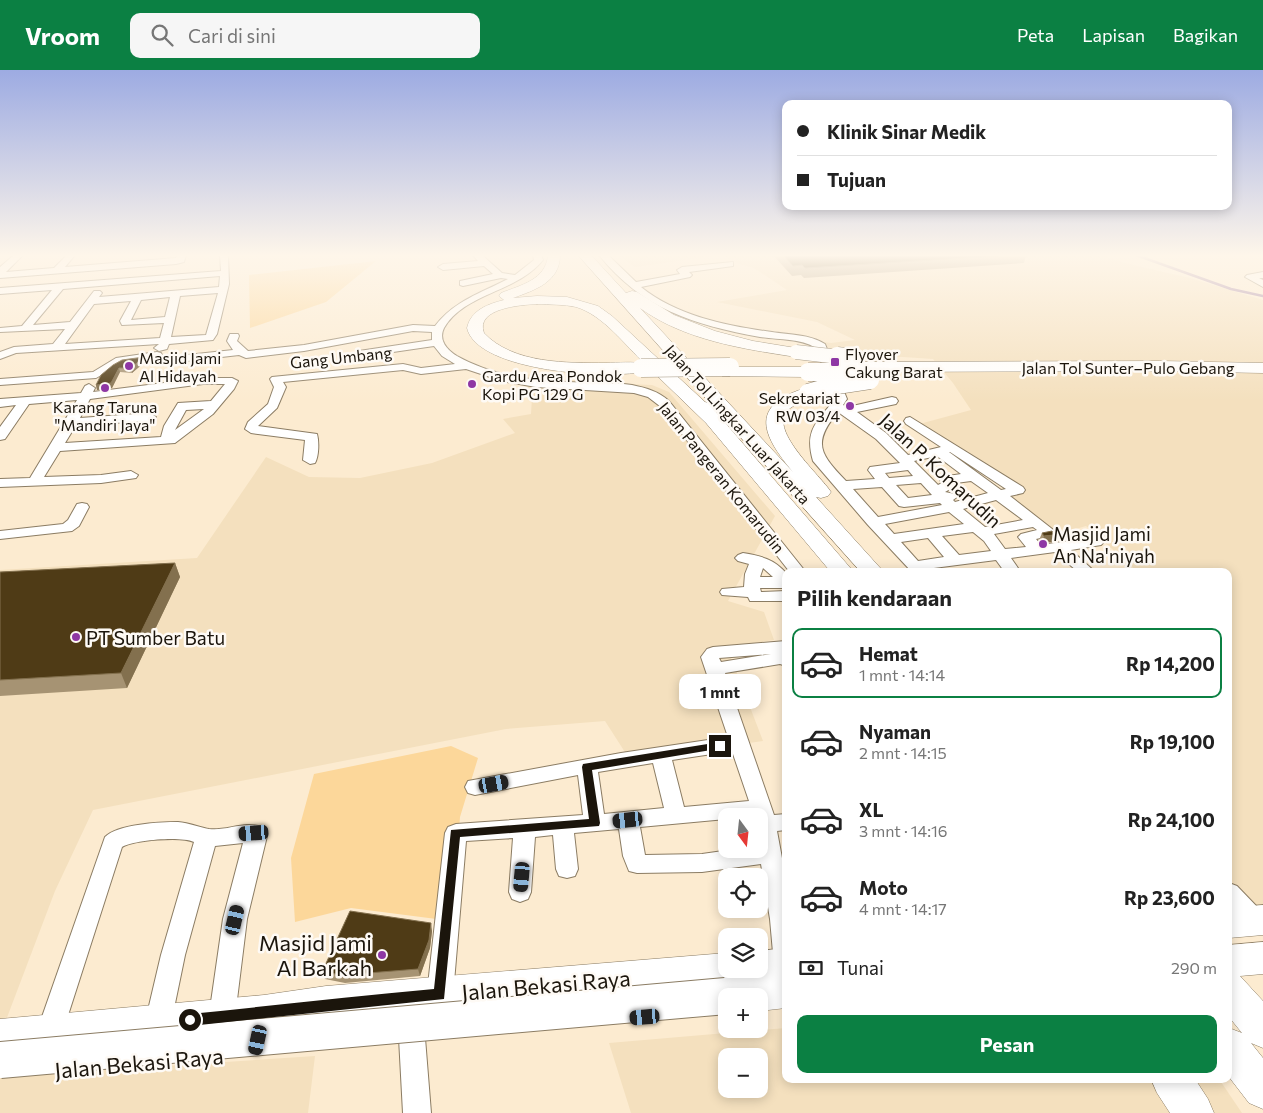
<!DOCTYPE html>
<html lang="id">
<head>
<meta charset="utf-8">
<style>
	body { margin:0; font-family:Commissioner,sans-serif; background:#f6f6f6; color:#222; height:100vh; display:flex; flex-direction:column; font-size:19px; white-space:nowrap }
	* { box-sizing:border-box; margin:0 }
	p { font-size:16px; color:#767676 }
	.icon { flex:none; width:28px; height:28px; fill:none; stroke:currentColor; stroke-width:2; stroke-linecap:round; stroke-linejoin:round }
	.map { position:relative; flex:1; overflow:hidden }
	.sheet { position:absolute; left:782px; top:498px; width:450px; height:515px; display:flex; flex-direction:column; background:#fff; border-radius:10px; box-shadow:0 2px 12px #0003 }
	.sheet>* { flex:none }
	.banner { position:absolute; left:782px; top:30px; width:450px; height:110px; border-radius:10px; box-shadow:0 2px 12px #0003; display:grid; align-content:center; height:110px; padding:0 15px; background:#fff }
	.needle { width:32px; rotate:165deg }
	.fabs { position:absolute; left:718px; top:738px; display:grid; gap:10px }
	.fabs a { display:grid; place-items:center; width:50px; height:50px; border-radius:10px; background:#fff; box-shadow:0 2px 12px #0003; font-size:25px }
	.end { position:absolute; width:22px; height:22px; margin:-11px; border:6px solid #1b150c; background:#fff; box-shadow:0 0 0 2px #fff }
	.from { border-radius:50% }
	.bubble { position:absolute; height:35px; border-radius:10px; background:#fff; box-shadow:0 2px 12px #0003; font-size:16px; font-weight:700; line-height:35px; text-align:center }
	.car { position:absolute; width:15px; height:30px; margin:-15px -8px; border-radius:6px; box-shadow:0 0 4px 1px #0007; background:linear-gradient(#222 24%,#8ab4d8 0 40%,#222 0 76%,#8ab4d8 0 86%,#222 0) }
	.banner b { display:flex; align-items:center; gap:18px; height:48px; font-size:19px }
	.banner b+b { border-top:1px solid #e0e0e0 }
	.banner i { width:12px; height:12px; background:#222 }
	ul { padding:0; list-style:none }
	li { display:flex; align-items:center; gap:15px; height:70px; margin:0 10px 8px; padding:0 5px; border:2px solid transparent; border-radius:10px }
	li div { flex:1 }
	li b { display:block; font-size:19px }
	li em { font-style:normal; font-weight:700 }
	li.current { border-color:#0b8043 }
	li>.icon { width:45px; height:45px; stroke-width:1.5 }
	h2 { padding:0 15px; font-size:22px; line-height:60px }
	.pay { display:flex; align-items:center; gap:12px; height:55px; padding:0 15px; font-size:19px }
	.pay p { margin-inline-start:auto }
	.cta { display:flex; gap:10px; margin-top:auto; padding:10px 15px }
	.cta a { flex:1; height:58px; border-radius:10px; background:#0b8043; color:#fff; font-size:20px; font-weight:700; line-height:58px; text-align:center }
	header { display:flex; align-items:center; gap:30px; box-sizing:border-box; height:70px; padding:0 25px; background:#0b8043; color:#fff }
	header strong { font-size:24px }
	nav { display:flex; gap:28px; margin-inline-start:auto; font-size:18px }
	.search { width:350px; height:45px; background:#f6f6f6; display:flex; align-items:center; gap:12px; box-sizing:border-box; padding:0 18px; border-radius:10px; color:#767676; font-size:19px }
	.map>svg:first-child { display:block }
	.built { fill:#f4e0be; fill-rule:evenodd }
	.green { fill:#fcd79a }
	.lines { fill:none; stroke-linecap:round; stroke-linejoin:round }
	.stream { stroke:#97749c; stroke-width:2.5 }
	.minor-casing { stroke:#8b7c63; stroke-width:2 }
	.highway-casing { stroke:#8b7c63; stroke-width:1 }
	.minor { fill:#fff; fill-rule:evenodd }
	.highway { fill:#fff; fill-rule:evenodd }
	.highway-bridge-far2-casing { stroke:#8b7c63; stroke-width:15; stroke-linecap:butt }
	.highway-bridge-far1-casing { stroke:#8b7c63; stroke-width:19; stroke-linecap:butt }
	.highway-bridge-casing { stroke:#8b7c63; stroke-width:38; stroke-linecap:butt }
	.highway-bridge-far2 { stroke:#fff; stroke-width:14 }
	.highway-bridge-far1 { stroke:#fff; stroke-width:18 }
	.highway-bridge { stroke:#fff; stroke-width:36 }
	.wall { fill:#a69373 }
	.shaded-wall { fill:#83704e }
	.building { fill:#4f3b16; stroke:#83704e }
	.route { fill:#1b150c }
	.poi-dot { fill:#8e37a4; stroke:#fefaf5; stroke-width:2 }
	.labels { text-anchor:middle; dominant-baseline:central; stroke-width:5; stroke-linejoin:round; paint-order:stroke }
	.far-poi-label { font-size:16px; fill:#1b150c; stroke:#fefaf5; text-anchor:start }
	.far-street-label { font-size:16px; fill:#1b150c; stroke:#fefaf5 }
	.street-label { font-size:19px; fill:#1b150c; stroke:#fefaf5 }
	.poi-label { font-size:19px; fill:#1b150c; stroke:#fefaf5; text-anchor:start }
	.near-poi-label { font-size:22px; fill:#1b150c; stroke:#fefaf5; text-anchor:end }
	.near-street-label { font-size:22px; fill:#1b150c; stroke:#fefaf5 }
</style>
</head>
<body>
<header>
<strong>Vroom</strong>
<div class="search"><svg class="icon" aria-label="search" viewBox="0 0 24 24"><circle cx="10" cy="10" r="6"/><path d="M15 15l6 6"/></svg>Cari di sini</div>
<nav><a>Peta</a><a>Lapisan</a><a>Bagikan</a></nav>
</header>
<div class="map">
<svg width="1263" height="1043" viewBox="0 0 1263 1043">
	<rect width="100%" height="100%" fill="#fcebd0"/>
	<path class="built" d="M618 185H1101L1125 193 1190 208 1263 230V863L1229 867V501H1137L1086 456 1048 467 1000 429 1017 424 912 356 971 340 953 313 933 289 812 281 807 270 831 273 855 270 817 252 717 232 787 220 754 198 739 194 723 185 635 197Z
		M515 303 605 313 652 315 669 322 775 446 728 531 764 542 774 570 727 577 763 671 630 690 605 651 506 659 93 740 55 821 0 966V500L197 488 266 387 309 407 360 408 432 393 515 363 503 349 531 344 532 328Z
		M786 958V1009H1219L1242 1043H631L609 973ZM726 986H759V1019H726Z
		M315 986 308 1043H0V1007Z"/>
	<path class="green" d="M376 191 326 232 250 258 249 205Z
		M451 676 478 688 460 747 452 851 351 838 295 852 291 788 314 704Z"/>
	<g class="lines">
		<path class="stream" d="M1136 185 1231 219 1263 226"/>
		<g class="minor-casing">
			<path id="minor" d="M14 185H23L6 202 54 198 67 185H75L65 197 176 188 178 185H186L184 192 176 194 0 208V197Z
				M220 185H228L229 214 217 264 213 270 169 274 167 279 159 281 154 278 159 274 16 283 0 289V282L14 277 53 274 65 259 0 262V258L22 256 52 220 0 224V218L221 201ZM220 206 219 217 99 227 102 223 100 221H94L70 252 33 255 63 219ZM218 223 206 265 171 267 180 226ZM170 227 165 247 131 250 141 230ZM131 231 120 251 122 255 164 253 160 268 65 274 94 234Z
				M473 185H482L502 203 515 205 534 190 533 185H541L543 190C518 222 464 223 444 258 438 270 447 280 457 286 491 305 529 311 567 312 588 313 610 312 632 315 646 318 658 321 669 331L805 501H789L661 337 648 327 634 323 536 317 502 311 466 299 421 304 403 300 283 312 286 317 277 338 258 356 317 364C319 371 319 386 315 393L310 394 303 390 305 370 251 363 245 359 248 352 268 334 274 317 270 309 272 307 403 294 421 298 455 294 442 286 434 276 359 287 354 284 359 281 432 270V262L413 261 304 281 246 288 239 285 160 294 154 291 160 288 233 280 227 271 230 264H238L239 266 237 271 248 281 304 275 413 255 435 256C454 231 481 223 508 209L501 208 463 216 460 215V211L493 204 484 196 443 200 438 197 443 194 478 191Z
				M599 185H608L636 212 680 204 677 200 682 197 733 192V196L689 202 692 205 690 207 641 217C677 246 727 256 772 262 790 265 809 264 825 274L847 329 843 335 848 337 892 327 896 328 898 331 896 334 857 342 886 363 908 385 941 377 906 354 904 351 906 348 910 347 1023 417 1025 420 1023 423 1010 426 1056 462 1054 465 1036 469 1041 475 1096 467 1101 469 1104 472 1101 475 1071 480 1094 501H1077L1055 482 1011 488 1020 501H1004L996 490 926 499 927 501H911L868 455 813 391C804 360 817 352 835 329L816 278C800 268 778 270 760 267 694 255 642 239 599 185ZM838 342 876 369 900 393 870 397 868 400 875 409 846 411C821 385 811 373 838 342ZM949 382H950L1006 419 1001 420ZM937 386 961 404 942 407 940 410 942 413 938 415 914 391ZM908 400 913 406 889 408 885 403ZM971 411 988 423 955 432 953 430 957 427 955 424 945 422 957 415 956 413ZM921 413 932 425 908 428 896 415ZM882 417 899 436 904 437 940 433 942 435 878 447 853 419ZM996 430 1023 450 985 457 963 439ZM949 442 964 454 894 464 885 454ZM1033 457 1037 460 1021 464 1018 467 1026 477 1005 479 994 464ZM973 462 984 471 991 481 959 485 942 466ZM928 468 944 487 918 491 901 472Z
				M1263 202V208H1259L1263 210V217L1245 207 1247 205Z
				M157 282 161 283 162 285 161 287 123 293 96 308 0 315V309L93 302 116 288Z
				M203 308H232L238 311 234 319 213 344 175 373 60 381 44 407 101 405 131 401 138 405 136 408 101 413 0 417V409L30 408 77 330 29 334 5 369 0 370V357L16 335 0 337V329L81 323 85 316 89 314 95 318 93 322ZM203 314H225L211 331 178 333 164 356 161 367 65 373 76 355 150 351 156 347 150 343 80 348 90 329ZM204 339 175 360 186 340Z
				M82 433 87 434 89 437 79 456 72 461 0 469V461L63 454 68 450 77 434Z
				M743 483C761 486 774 489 786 503V518H760L761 522 786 521V531H750L748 527 722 525 720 522 722 519 744 517 745 504 749 494 738 491 735 488 738 485ZM763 498 773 507H760Z
				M786 571V583H784H786V596L780 594 725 603 774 745 786 744V760L777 761 786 810V905L777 902 774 894 770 849 761 794 702 802 637 803 629 801 623 786 619 759 574 763 578 799 575 806 567 808 559 806 556 799 553 765 535 767 531 822 528 829 520 832 512 829 509 822 513 768 466 771 453 924 449 932 440 936 431 932 427 924 445 763 448 757 456 754 583 745 578 705 475 725 468 723 465 717 468 711 621 683 728 667 701 587 707 579 713 577ZM771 584 721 592 719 588ZM732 681 749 731 684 737 672 690ZM653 693 664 738 604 744 598 702ZM726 746H759V779H737L702 784 645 785 640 757 726 749Z
				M178 752C189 753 199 757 209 759 227 761 244 751 262 757L267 766 247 849 235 946 231 955 222 958 213 955 209 946 223 849 243 773 215 776 185 885 171 953 167 962 158 965 149 962 145 953 161 885 194 772C180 766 135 770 122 777L62 964 58 973 49 977 40 973 36 964 105 767C118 754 160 752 178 752Z
				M1229 813 1237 816 1263 843V858C1246 865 1239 850 1229 839Z
				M412 955 421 959 425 968 431 1043H403L399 968 403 959Z"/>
		</g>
		<g class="highway-casing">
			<path id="highway" d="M548 185H560C560 212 535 220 513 228L537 226 567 227 598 236 612 246 705 332 708 333 853 501H830L706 353 649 298 647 301C612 310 477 302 467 258 471 240 488 234 504 230L499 226 501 223C521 215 546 210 548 185ZM537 234C550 235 564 234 576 237 603 245 625 275 645 294 633 291 618 293 606 293 568 293 513 294 484 263 475 238 521 235 537 234Z
				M578 185H591L626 223 632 221 637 222 674 245 715 261 753 271 802 279 804 282 802 285 796 287C743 279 684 270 640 238L793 402C775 380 748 347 784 327 793 322 804 317 814 319L817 323C810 332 795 332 787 341 769 361 821 406 831 422L828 426 821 428 816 427 883 501H860Z
				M1160 291 1263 293V303L1160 301 846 302 840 300 838 297 840 294 846 292Z
				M728 297H808L814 298 816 302 814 306 808 307 722 306 720 302 722 298Z
				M1263 835V865L1229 868V838Z
				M1263 872V904L1240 906 1263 931V978L1251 973 1263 988V1039L1249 1033 1229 1007V958L1242 963 1229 947V875Z
				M786 878V938L759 941V926H726V942L716 938 711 926 714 917 326 952 264 961 0 987V949L264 925 326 916 726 883V899H759V881Z
				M1151 1009H1195L1208 1029 1214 1043H1170L1157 1023Z"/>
		</g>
		<use href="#minor" class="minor"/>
		<use href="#highway" class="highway"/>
		<g class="highway-bridge-far2-casing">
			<path id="highway-bridge-far2" d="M796 282 848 288"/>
		</g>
		<g class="highway-bridge-far1-casing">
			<path id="highway-bridge-far1" d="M837 286 851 288
				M641 298 730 297
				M808 302H849
				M808 323 837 315 870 310"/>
		</g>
		<g class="highway-bridge-casing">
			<path id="highway-bridge" d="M0 990 726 926"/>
		</g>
		<use href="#highway-bridge-far2" class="highway-bridge-far2"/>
		<use href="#highway-bridge-far1" class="highway-bridge-far1"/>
		<use href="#highway-bridge" class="highway-bridge"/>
	</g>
	<path class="wall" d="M773 185H1026L1024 193 804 208 801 205 792 206Z
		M122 290 146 291 132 303 120 302 112 318 97 320 96 315Z
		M1042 463 1052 472 1042 473 1039 470Z
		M175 493 180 507 127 618 0 626V502Z
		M432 861 430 878 420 906 345 913 325 909 322 902Z"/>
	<path class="shaded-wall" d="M144 287 146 291 132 303 131 298Z
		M119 298 120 302 112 318 97 320 96 315Z
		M1054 465 1052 472 1042 473 1044 466Z
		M175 493 180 507 127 618 121 603Z
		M431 853 432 861 430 878 420 906 418 899Z"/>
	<path class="building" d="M783 185H1013L805 198 802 195 793 196Z
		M144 287 131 298H119L111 313 96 315 101 305 113 295 122 290Z
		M1052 461 1054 465 1044 466 1042 463Z
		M175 493 121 603 0 610V502Z
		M350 841 431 853 429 870 418 899 343 905 322 902Z"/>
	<linearGradient id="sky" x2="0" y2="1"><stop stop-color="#9dabe2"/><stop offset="0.56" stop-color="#fef6ea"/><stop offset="1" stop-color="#fef6ea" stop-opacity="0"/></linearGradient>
	<rect width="1263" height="331" fill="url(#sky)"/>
	<path class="route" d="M720 672 725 676 723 678 592 700 600 753 599 756 460 767 444 929 190 956 185 954 183 950 185 946 190 944C271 936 353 926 434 919L451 760 589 749 582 697 583 694Z"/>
	<g class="poi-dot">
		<rect x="830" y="287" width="10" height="10" rx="2.5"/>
		<circle cx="129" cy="296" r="5"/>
		<circle cx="472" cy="314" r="5"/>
		<circle cx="105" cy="318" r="5"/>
		<circle cx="850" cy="336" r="5"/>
		<circle cx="1043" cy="474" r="5"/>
		<circle cx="76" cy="567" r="5"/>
		<circle cx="382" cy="885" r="5"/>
	</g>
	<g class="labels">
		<g class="far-poi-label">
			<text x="845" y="283">Flyover<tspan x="845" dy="18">Cakung Barat</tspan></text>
			<text x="139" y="287">Masjid Jami<tspan x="139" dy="18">Al Hidayah</tspan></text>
			<text x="482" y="305">Gardu Area Pondok<tspan x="482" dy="18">Kopi PG 129 G</tspan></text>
			<text x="840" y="327" text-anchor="end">Sekretariat<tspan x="840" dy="18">RW 03/4</tspan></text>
			<text x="105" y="336" text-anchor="middle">Karang Taruna<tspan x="105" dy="18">"Mandiri Jaya"</tspan></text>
		</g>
		<g class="far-street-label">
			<text transform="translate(341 287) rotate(-6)">Gang Umbang</text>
			<text x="1128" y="297">Jalan Tol Sunter–Pulo Gebang</text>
			<text transform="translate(738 354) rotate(48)">Jalan Tol Lingkar Luar Jakarta</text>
			<text transform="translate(722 407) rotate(51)">Jalan Pangeran Komarudin</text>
		</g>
		<g class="street-label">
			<text transform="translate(941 400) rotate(43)">Jalan P. Komarudin</text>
		</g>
		<g class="poi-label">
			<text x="1053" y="463">Masjid Jami<tspan x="1053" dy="22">An Na'niyah</tspan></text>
			<text x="86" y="567">PT Sumber Batu</text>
		</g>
		<g class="near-poi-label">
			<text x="372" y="872">Masjid Jami<tspan x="372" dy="25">Al Barkah</tspan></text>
		</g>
		<g class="near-street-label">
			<text transform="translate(546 915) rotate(-5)">Jalan Bekasi Raya</text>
			<text transform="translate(139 993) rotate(-5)">Jalan Bekasi Raya</text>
		</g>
	</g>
</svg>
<div class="fabs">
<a><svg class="needle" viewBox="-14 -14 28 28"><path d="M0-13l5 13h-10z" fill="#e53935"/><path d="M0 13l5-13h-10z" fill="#767676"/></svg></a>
<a><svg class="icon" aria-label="locate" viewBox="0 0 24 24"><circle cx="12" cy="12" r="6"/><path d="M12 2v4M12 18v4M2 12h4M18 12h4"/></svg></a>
<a><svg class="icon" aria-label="layers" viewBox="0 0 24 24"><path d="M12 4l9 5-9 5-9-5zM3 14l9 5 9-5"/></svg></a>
<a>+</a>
<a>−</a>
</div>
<i class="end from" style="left:190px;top:950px"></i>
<i class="end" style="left:720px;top:676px"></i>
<div class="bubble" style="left:679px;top:604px;width:82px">1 mnt</div>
<i class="car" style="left:494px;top:714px;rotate:80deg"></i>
<i class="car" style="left:628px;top:750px;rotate:264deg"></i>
<i class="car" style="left:254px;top:763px;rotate:266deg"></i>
<i class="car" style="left:522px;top:807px;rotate:185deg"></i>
<i class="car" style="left:235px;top:850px;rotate:13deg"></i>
<i class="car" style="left:645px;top:947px;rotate:265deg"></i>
<i class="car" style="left:258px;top:970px;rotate:192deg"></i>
<div class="banner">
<b><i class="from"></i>Klinik Sinar Medik</b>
<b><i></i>Tujuan</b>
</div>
<section class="sheet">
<h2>Pilih kendaraan</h2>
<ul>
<li class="current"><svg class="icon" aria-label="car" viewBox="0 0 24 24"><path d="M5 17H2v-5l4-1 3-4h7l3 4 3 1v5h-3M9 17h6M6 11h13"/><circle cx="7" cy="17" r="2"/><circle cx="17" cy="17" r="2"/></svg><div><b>Hemat</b><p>1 mnt · 14:14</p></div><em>Rp 14,200</em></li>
<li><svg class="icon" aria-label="car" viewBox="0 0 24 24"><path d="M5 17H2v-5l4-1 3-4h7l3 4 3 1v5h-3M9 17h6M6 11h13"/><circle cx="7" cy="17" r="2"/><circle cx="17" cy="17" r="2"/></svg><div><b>Nyaman</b><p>2 mnt · 14:15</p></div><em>Rp 19,100</em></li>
<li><svg class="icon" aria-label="car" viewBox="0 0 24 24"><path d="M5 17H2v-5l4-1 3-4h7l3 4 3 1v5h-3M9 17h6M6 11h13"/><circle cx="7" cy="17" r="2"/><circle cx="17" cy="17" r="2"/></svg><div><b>XL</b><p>3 mnt · 14:16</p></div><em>Rp 24,100</em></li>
<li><svg class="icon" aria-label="car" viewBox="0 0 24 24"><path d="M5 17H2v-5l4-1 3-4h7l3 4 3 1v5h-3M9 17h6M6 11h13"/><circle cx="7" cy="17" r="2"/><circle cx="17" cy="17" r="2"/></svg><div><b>Moto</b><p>4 mnt · 14:17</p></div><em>Rp 23,600</em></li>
</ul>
<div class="pay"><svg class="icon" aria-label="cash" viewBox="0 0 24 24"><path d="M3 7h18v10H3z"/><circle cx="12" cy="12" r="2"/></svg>Tunai<p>290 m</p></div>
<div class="cta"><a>Pesan</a></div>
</section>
</div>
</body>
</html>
